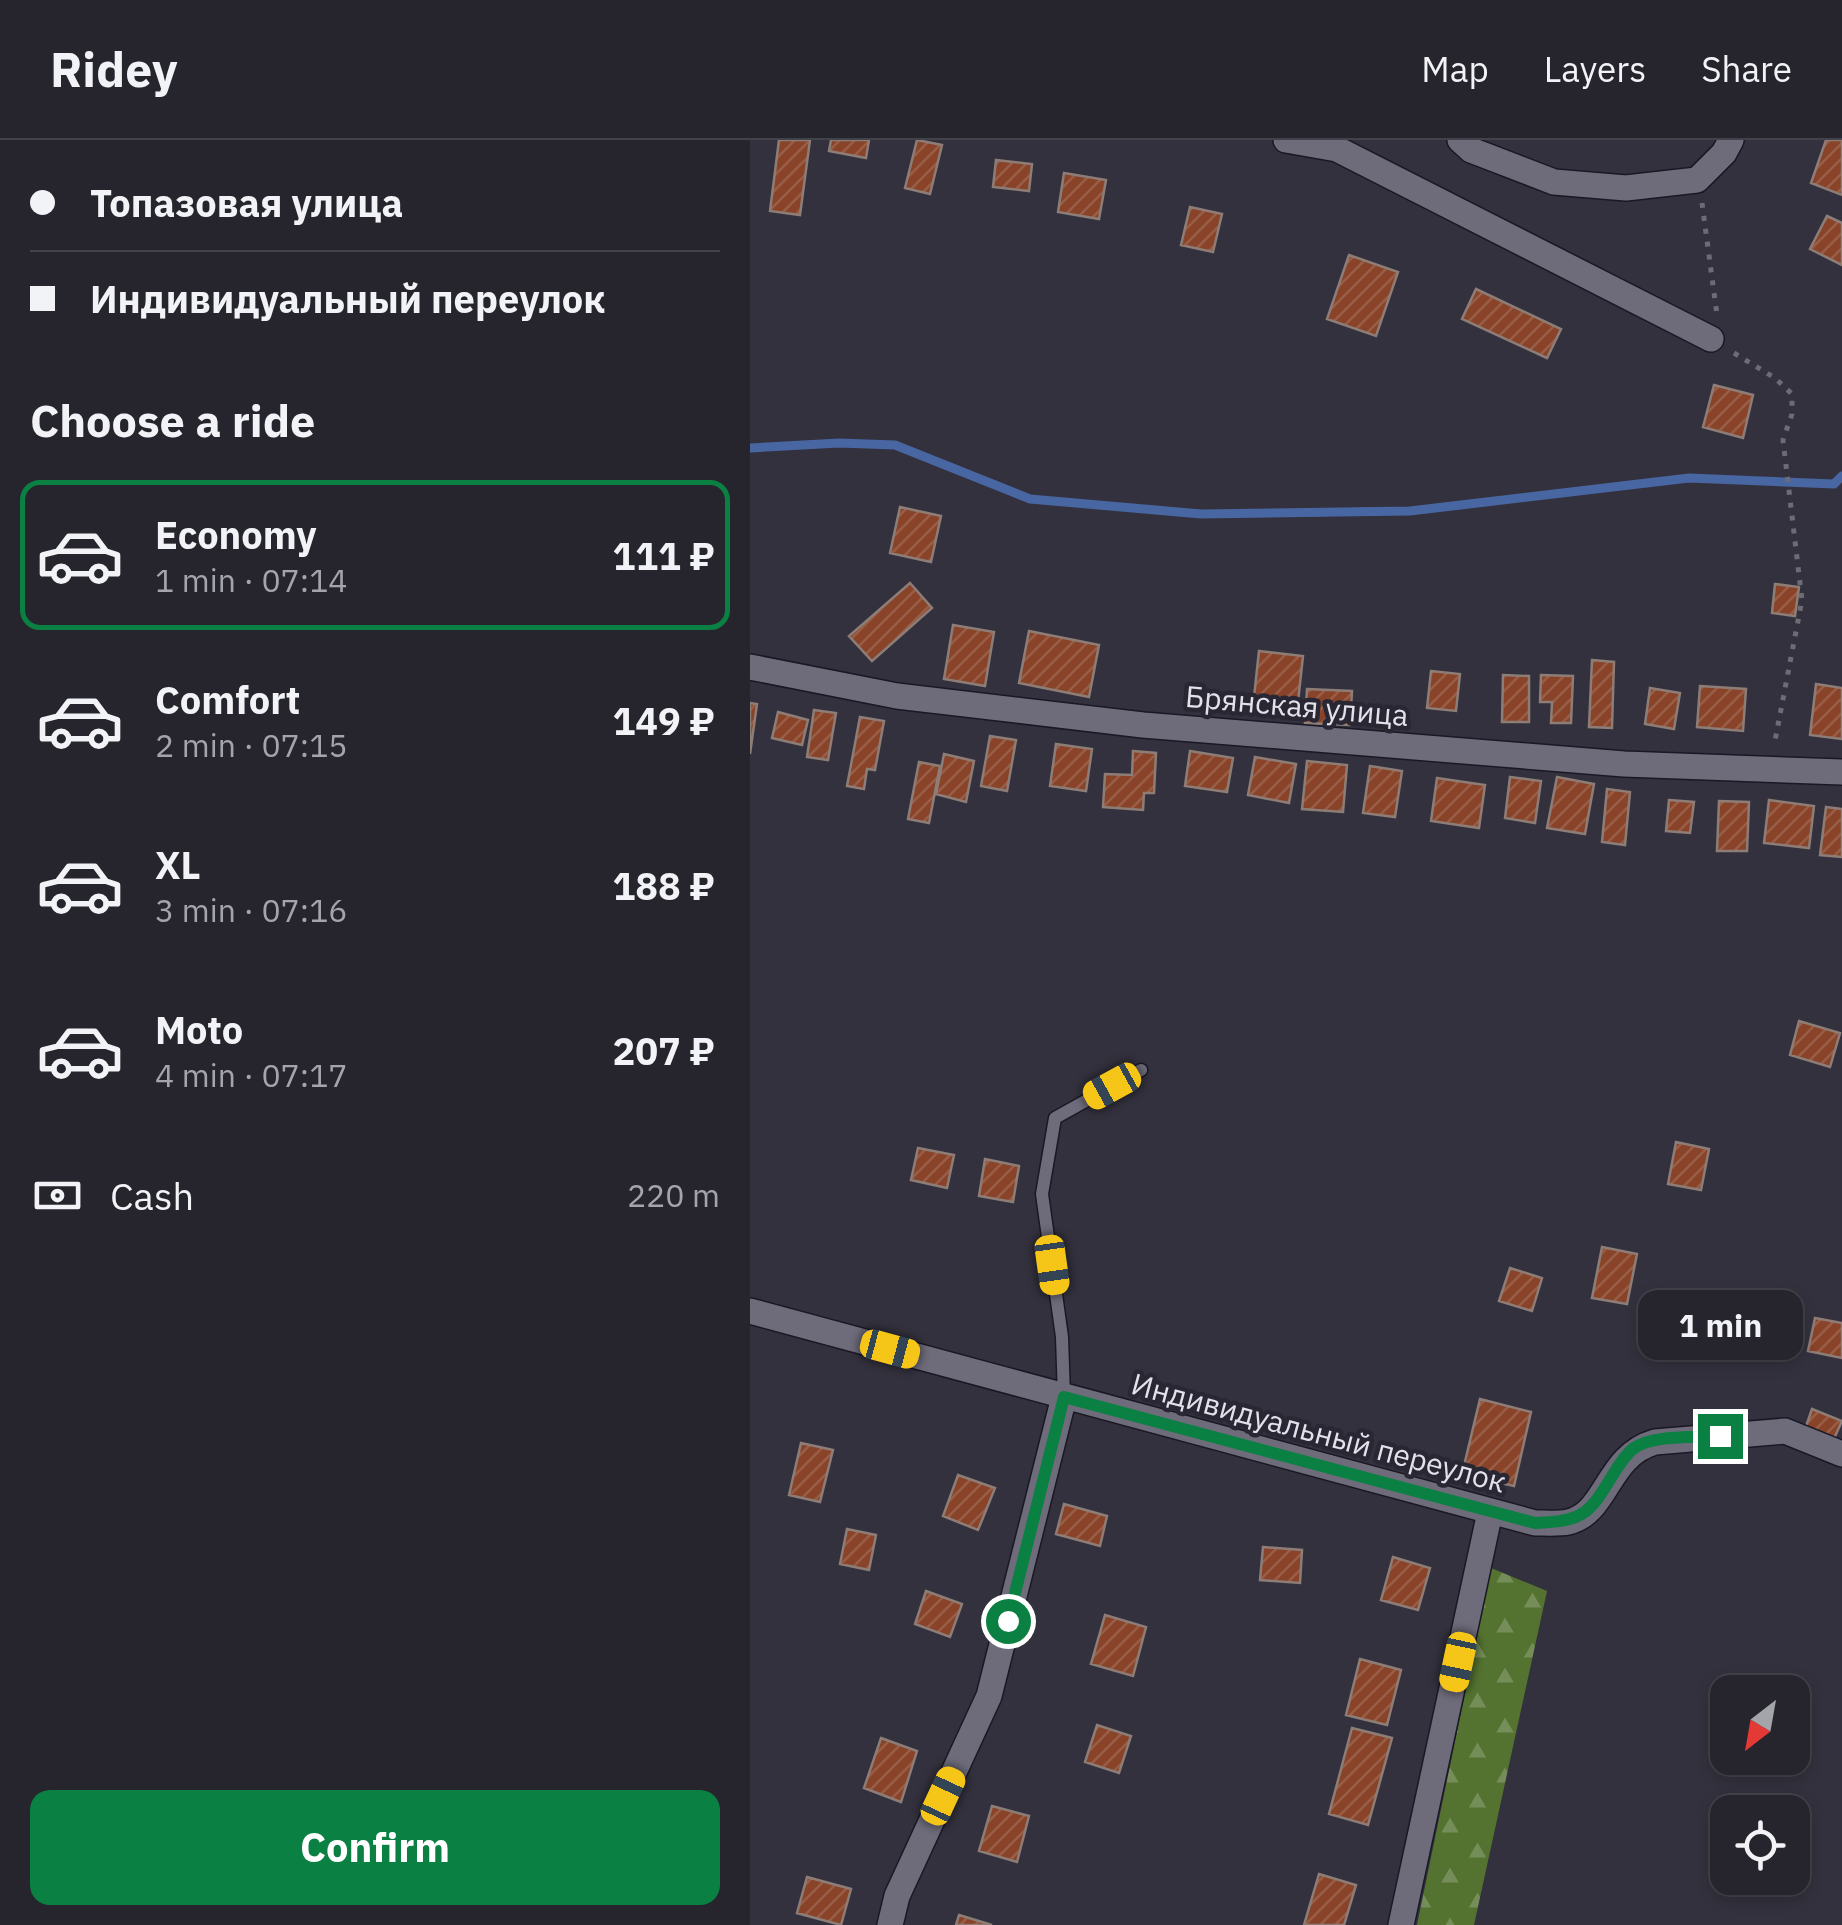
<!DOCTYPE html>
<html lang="en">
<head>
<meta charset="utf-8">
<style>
	body { margin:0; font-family:"IBM Plex Sans",sans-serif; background:#32313a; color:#f1f3f6; height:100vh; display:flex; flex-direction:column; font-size:38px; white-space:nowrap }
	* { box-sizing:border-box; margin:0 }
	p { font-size:32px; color:#a4a5aa }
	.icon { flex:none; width:55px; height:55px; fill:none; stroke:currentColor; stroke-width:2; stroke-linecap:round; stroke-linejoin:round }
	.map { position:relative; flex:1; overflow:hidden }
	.panel { display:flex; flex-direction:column; background:#26252e; width:750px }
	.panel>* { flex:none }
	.hud { display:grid; align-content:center; height:220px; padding:0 30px; background:#26252e }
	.needle { width:65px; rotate:211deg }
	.buttons { position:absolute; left:960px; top:1535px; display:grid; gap:20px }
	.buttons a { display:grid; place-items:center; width:100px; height:100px; border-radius:20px; background:#26252e; box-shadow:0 5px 15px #0003,0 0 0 2px #42424a; font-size:50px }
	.end { position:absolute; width:45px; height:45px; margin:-22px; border:12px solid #0b8043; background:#fff; box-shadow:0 0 0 5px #fff }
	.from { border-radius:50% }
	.bubble { position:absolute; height:70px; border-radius:20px; background:#26252e; box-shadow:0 5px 15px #0003,0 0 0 2px #42424a; font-size:32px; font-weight:700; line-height:70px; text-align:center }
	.car { position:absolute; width:30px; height:60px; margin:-30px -15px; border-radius:12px; box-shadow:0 0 8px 2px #0007; background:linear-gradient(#f5c518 24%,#345 0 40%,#f5c518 0 76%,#345 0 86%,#f5c518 0) }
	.hud b { display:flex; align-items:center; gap:35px; height:95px; font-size:38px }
	.hud b+b { border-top:2px solid #42424a }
	.hud i { width:25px; height:25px; background:#f1f3f6 }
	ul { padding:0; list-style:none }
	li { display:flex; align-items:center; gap:30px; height:150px; margin:0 20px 15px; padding:0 10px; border:5px solid transparent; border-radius:20px }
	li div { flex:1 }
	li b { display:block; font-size:38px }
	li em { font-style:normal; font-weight:700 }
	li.on { border-color:#0b8043 }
	li>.icon { width:90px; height:90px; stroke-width:1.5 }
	h2 { padding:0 30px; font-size:45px; line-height:120px }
	.pay { display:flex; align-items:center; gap:25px; height:110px; padding:0 30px; font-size:38px }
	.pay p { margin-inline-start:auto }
	.button { display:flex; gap:20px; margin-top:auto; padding:20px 30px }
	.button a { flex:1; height:115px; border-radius:20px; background:#0b8043; color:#fff; font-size:40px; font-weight:700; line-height:115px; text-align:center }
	header { display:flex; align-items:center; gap:60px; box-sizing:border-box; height:140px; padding:0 50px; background:#26252e; border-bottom:2px solid #42424a }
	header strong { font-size:48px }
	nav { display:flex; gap:55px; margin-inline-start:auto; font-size:35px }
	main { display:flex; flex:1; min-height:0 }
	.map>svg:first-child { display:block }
	.forest { fill:url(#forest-firs) }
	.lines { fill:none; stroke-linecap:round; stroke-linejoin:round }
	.stream { stroke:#4866a2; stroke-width:9 }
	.building { fill:url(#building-hatch); stroke:#8d7d76; stroke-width:2.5 }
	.lane-casing { stroke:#1a1824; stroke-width:15 }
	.street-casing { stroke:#1a1824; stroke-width:28 }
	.path { stroke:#6d6b76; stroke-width:5; stroke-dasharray:5 8; stroke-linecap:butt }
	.lane { stroke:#6e6c7b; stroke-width:12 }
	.street { stroke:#6e6c7b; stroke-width:25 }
	.route { stroke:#0b8043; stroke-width:12 }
	.labels { text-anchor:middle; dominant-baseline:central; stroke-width:9; stroke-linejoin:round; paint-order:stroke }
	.street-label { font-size:30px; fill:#e3e2ea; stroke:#292733 }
</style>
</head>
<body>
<header>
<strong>Ridey</strong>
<nav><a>Map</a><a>Layers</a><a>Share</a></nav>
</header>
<main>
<section class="panel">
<div class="hud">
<b><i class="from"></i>Топазовая улица</b>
<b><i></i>Индивидуальный переулок</b>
</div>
<h2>Choose a ride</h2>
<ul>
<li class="on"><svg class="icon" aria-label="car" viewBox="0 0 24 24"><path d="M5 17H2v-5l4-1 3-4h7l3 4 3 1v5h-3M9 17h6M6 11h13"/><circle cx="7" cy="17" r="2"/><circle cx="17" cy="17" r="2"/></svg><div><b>Economy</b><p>1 min · 07:14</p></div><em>111 ₽</em></li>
<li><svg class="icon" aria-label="car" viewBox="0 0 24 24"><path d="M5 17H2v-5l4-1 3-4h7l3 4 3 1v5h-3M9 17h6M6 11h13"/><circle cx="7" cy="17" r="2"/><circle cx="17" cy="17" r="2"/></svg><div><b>Comfort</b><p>2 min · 07:15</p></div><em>149 ₽</em></li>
<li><svg class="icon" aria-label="car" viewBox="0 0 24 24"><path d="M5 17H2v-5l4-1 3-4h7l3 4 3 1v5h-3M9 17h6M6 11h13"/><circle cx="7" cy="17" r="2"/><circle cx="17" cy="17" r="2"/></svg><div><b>XL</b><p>3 min · 07:16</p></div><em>188 ₽</em></li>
<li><svg class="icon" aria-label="car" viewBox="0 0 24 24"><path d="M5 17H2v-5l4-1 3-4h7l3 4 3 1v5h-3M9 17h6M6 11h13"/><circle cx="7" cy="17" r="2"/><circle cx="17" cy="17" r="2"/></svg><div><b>Moto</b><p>4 min · 07:17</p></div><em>207 ₽</em></li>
</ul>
<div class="pay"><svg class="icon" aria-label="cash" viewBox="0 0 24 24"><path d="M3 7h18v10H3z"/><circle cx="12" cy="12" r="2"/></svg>Cash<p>220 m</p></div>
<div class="button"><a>Confirm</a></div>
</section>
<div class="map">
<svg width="1092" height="1785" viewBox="0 0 1092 1785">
	<defs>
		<pattern id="forest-firs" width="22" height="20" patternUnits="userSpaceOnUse" patternTransform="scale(2.5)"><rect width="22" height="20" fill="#547330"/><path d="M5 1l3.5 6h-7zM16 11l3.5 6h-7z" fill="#758d58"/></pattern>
		<pattern id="building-hatch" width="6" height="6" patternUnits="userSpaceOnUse" patternTransform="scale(2.5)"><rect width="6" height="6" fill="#884329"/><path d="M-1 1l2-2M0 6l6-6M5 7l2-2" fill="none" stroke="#995e48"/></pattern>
	</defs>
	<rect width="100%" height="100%" fill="#33313d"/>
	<path class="forest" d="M741 1428 797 1451 724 1785H667Z"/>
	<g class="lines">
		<path class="stream" d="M0 308 89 303 145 305 280 359 451 374 660 371 939 338 1084 344 1092 336"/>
	</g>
	<path class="building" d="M29 0H60L50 75 20 71Z
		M81 0H119L116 18 79 11Z
		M167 0 192 5 180 54 155 48Z
		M1076 0H1092V55L1061 43Z
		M246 20 282 24 279 51 243 47Z
		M314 33 356 40 349 79 308 72Z
		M440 67 472 74 463 112 431 105Z
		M1077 76 1092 83V125L1060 109Z
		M599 115 648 132 626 196 577 179Z
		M726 149 811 189 797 218 712 179Z
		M964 245 1003 255 993 298 953 287Z
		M150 367 191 376 181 422 140 413Z
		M160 443 182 468 122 521 99 496Z
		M1025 444 1049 447 1045 476 1022 473Z
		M203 485 244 492 235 546 194 539Z
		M279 491 349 505 339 557 269 543Z
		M509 511 553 516 548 562 504 557Z
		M842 520 864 522 862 588 839 587Z
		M681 531 710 534 706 571 677 568Z
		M753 535 779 536V582H752Z
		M791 535 823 536 821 583H801L802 562H790Z
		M1066 544 1092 548V599L1060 595Z
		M950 546 996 549 993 591 947 587Z
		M900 548 930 553 924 589 895 584Z
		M557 549 602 551 600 585 555 583Z
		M0 563 7 564 0 614Z
		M64 570 86 573 78 620 57 617Z
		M28 572 58 580 52 605 22 598Z
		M110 577 134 581 125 630 117 629 114 649 97 646Z
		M240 596 266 600 257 651 231 646Z
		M306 604 342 609 336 651 300 646Z
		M383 611 406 613 404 653H394L393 670 353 667 355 634 382 635Z
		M440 611 483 618 477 652 435 646Z
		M194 614 224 621 216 662 186 654Z
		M505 617 546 624 539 663 498 655Z
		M557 621 597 625 593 672 552 669Z
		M169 622 190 626 179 683 158 679Z
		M620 626 652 631 645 677 613 673Z
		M760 637 791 641 785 683 755 678Z
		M807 637 844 644 835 694 797 688Z
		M687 638 735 645 729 688 681 681Z
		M857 649 880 652 875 705 852 702Z
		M919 660 944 662 940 693 916 691Z
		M1019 660 1064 666 1059 708 1014 703Z
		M969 661 999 662 997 711H967Z
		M1076 667 1092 669V717L1070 715Z
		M1049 881 1090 893 1080 927 1040 915Z
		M926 1002 959 1009 951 1050 918 1044Z
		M168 1008 204 1015 197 1048 161 1040Z
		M235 1019 269 1026 263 1062 229 1056Z
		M852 1107 887 1114 877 1164 842 1158Z
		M760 1128 792 1138 782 1171 749 1161Z
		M1065 1178 1092 1183V1218L1058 1211Z
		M730 1259 781 1272 764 1346 712 1334Z
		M1062 1269 1092 1281 1082 1303 1054 1292Z
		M51 1303 83 1310 70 1362 39 1355Z
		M208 1335 245 1348 228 1390 193 1376Z
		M314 1364 357 1376 350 1406 306 1394Z
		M97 1389 126 1395 119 1430 90 1424Z
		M513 1407 552 1410 550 1443 510 1440Z
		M643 1417 680 1428 668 1470 631 1460Z
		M176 1451 212 1464 200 1497 165 1484Z
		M355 1475 396 1487 383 1536 341 1524Z
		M610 1519 651 1530 637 1585 596 1575Z
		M347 1585 381 1596 369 1633 335 1622Z
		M602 1588 642 1598 618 1685 579 1674Z
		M131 1598 167 1611 151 1662 114 1648Z
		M242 1666 279 1676 267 1722 229 1711Z
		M569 1734 606 1745 594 1785H554Z
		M57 1737 101 1749 91 1785 47 1773Z
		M209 1775 242 1785H206Z"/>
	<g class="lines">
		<g class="lane-casing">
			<path id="lane" d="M314 1257 312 1197 292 1054 305 978 391 930"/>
		</g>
		<g class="street-casing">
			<path id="street" d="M536 0 587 9 961 199
				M710 0 721 10 804 42 876 48 947 40 974 13 981 0
				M0 527 147 556 393 585 874 624 1092 632
				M0 1171 785 1383C795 1383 808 1384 818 1382 858 1373 856 1316 905 1302L1035 1291 1092 1314
				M140 1785 147 1756 239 1556 314 1257
				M651 1785 740 1372"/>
		</g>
		<path class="path" d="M952 63 967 175
			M984 213 1025 238 1042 254V274L1033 300 1052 460 1024 606"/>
		<use href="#lane" class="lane"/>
		<use href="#street" class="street"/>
	</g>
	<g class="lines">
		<path class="route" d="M258 1481 314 1257 785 1383C835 1381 839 1374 864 1333 869 1325 877 1313 884 1308 905 1294 945 1298 970 1296"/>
	</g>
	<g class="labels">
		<g class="street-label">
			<text transform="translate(547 565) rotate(5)">Брянская улица</text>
			<text transform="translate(569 1292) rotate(15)">Индивидуальный переулок</text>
		</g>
	</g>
</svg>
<div class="buttons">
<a><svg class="needle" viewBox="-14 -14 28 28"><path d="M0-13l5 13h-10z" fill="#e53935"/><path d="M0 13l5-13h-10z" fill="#a4a5aa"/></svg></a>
<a><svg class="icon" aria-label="locate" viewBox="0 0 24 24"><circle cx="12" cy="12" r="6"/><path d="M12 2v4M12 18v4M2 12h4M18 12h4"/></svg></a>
</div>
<i class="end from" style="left:258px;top:1481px"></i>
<i class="end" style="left:970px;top:1296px"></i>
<div class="bubble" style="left:888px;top:1150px;width:165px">1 min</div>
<i class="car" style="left:362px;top:946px;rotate:241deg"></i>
<i class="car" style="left:302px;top:1125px;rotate:172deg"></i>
<i class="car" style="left:140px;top:1209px;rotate:105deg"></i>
<i class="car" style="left:708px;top:1522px;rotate:192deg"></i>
<i class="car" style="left:193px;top:1656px;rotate:25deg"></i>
</div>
</main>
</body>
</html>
